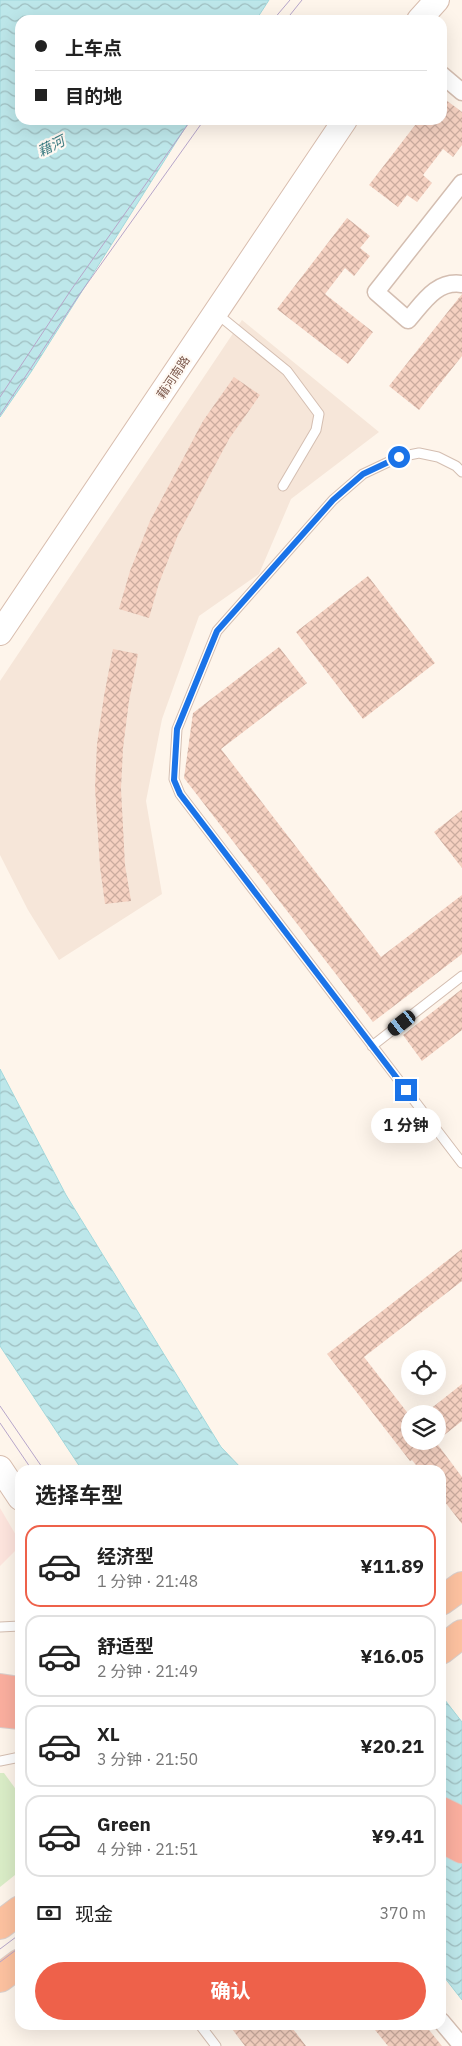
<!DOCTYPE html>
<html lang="zh">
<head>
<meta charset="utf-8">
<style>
	body { margin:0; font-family:"IBM Plex Sans","Noto Sans SC",sans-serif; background:#f6f6f6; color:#222; height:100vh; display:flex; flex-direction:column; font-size:19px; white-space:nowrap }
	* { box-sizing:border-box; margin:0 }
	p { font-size:16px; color:#767676 }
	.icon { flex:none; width:28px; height:28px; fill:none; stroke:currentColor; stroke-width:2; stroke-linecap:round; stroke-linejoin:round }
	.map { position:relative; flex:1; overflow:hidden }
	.sheet { position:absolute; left:15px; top:1465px; width:431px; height:565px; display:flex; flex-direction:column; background:#fff; border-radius:15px; box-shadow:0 5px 20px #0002 }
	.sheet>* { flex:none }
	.top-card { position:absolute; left:15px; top:15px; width:432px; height:110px; border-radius:15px; box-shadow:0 5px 20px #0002; display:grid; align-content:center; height:110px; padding:0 20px; background:#fff }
	.buttons { position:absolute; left:401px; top:1350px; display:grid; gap:10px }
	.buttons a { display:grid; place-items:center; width:45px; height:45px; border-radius:50%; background:#fff; box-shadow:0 5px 20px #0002; font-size:25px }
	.end { position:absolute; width:22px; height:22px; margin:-11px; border:6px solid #1a73e8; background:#fff; box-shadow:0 0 0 2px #fff }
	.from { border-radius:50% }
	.bubble { position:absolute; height:35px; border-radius:18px; background:#fff; box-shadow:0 5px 20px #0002; font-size:16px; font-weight:700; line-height:35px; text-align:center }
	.car { position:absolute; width:15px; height:30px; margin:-15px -8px; border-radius:6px; box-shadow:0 0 4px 1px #0007; background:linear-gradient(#222 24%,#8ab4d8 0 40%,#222 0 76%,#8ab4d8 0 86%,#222 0) }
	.top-card b { display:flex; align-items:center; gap:18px; height:48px; font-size:19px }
	.top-card b+b { border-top:1px solid #e0e0e0 }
	.top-card i { width:12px; height:12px; background:#222 }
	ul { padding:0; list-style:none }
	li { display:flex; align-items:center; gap:15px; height:82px; margin:0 10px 8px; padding:0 10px; border:2px solid #e0e0e0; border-radius:15px }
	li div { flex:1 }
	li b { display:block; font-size:19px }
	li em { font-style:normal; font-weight:700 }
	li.active { border-color:#ee614a }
	li>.icon { width:45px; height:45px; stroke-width:1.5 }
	h2 { padding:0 20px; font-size:22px; line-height:60px }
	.pay { display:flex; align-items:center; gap:12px; height:55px; padding:0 20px; font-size:19px }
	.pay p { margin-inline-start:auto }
	.cta { display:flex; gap:10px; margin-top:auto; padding:10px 20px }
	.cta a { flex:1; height:58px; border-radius:30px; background:#ee614a; color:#fff; font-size:20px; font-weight:700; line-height:58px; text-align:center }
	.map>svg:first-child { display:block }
	.residential { fill:#f6e6d9 }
	.commercial { fill:#fee5de }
	.park { fill:#daedc7 }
	.water { fill:url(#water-waves); stroke:#a2d8dc }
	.building { fill:url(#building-cross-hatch) }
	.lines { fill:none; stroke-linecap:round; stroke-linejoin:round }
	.service-casing { stroke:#d4beb1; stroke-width:11 }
	.minor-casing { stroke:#d4beb1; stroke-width:19 }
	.secondary-casing { stroke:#d8bdae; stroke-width:26 }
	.trunk-casing { stroke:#dad0cd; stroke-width:30 }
	.motorway-casing { stroke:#dad0cd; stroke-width:30 }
	.service { stroke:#fff; stroke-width:9 }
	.minor { stroke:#fff; stroke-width:16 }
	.secondary { stroke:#fff; stroke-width:24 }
	.trunk { stroke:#fdc2a0; stroke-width:28 }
	.motorway { stroke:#fbaf9f; stroke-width:28 }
	.tram { stroke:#b7a6ca; stroke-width:1 }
	.route { stroke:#1a73e8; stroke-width:6 }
	.labels { text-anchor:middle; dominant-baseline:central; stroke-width:4.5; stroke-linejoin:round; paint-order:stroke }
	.street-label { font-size:12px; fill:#7c584b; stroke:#fff9f3 }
	.water-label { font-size:14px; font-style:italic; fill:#3c7c82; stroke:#fff9f3 }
</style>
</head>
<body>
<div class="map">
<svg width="462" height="2046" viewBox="0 0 462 2046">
	<defs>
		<pattern id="water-waves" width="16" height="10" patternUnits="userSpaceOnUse" patternTransform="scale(1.25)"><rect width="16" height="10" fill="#bde7ea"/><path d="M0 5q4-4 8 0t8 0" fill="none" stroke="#9fbec0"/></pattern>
		<pattern id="building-cross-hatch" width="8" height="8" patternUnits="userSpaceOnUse" patternTransform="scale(1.25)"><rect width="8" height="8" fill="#f5d1c1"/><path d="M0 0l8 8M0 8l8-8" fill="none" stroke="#cbac9f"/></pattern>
	</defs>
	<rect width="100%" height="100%" fill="#fef5eb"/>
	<path class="residential" d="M242 320 379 432 291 499 259 574 199 616 162 719 146 801 162 894 59 960 28 910 0 855V681Z"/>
	<path class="commercial" d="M0 1508 20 1542V1546L0 1566Z"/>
	<path class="park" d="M0 1773H4L20 1795V1871L0 1887Z"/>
	<path class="water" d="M0 0H269L256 20H20V120H190L31 372 0 417Z
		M0 1069 66 1195 221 1447 243 1470H82L0 1346Z
		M441 1695 462 1722V2000L441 1973Z"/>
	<path class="building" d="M442 97 462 112V145L453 157 443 149 423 175 432 183 417 202 407 195 398 207 369 185 419 120H442Z
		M347 218 370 236 360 248 370 256 354 276 345 268 325 294 373 332 348 364 277 309Z
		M462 294V356L419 410 389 386Z
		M234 377 260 395 229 439 178 535 159 583 149 618 119 609 130 571 150 521 203 421Z
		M368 576 435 663 363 719 296 632Z
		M279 647 307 683 221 749 381 957 462 895V954L373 1022 184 778 193 713Z
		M113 649 138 654 129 701 123 748 121 789 125 865 131 901 105 904 100 867 95 788 97 744 104 696Z
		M462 810V868L434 832Z
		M462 989V1030L422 1061 403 1035Z
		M462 1249V1281L364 1357 410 1416V1441H435L462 1477V1524L441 1497V1470H420L412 1460 410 1461 327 1354Z
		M462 1384V1421L438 1440V1414H424Z
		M229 2025H290L306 2046H245Z
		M371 2025H425L442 2046H388Z"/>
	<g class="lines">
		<g class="service-casing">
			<path id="service" d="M216 313 287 371 319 414 316 430 283 486
				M462 472 456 466 438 457 419 453 399 457 363 474 333 500 217 631 177 729 174 779 180 794 462 1163
				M372 1046 462 976
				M0 1627 20 1626
				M0 1761 20 1757
				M200 2025 216 2046"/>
		</g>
		<g class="minor-casing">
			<path id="minor" d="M442 75 462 92
				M462 183 376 292 408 320C423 303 436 280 462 284
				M441 2021 462 2046"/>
		</g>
		<g class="secondary-casing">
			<path id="secondary" d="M419 20 437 0
				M0 633 345 120
				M0 1468 20 1498"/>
		</g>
		<g class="trunk-casing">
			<path id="trunk" d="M441 1601 462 1586
				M441 1650 462 1634
				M0 1925 20 1910
				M0 1978 20 1963"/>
		</g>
		<g class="motorway-casing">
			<path id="motorway" d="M0 1688 20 1691
				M0 1713 20 1715
				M441 1811 462 1821
				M441 1838 462 1849"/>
		</g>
		<use href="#service" class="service"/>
		<use href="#minor" class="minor"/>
		<use href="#secondary" class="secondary"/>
		<use href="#trunk" class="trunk"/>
		<use href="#motorway" class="motorway"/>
		<path class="tram" d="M273 20 290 0
			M286 20 302 0
			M0 397 71 290 191 120
			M0 415 79 295 204 120
			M0 1406 44 1470
			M0 1423 32 1470
			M0 1949 20 1934
			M0 1962 20 1947"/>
	</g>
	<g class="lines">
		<path class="route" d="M399 457 363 474 333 500 217 631 177 729 174 780 180 794 406 1090"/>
	</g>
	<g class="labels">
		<g class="street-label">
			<text transform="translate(173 377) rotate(-56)">藉河南路</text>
		</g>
		<g class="water-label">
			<text transform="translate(51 146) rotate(-27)">藉河</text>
		</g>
	</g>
</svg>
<div class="buttons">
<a><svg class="icon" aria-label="locate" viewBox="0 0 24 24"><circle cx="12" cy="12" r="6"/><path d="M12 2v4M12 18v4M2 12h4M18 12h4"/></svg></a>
<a><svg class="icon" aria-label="layers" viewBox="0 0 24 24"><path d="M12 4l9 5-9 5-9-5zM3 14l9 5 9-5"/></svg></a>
</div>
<i class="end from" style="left:399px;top:457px"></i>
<i class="end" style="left:406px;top:1090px"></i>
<div class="bubble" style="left:371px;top:1108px;width:70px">1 分钟</div>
<i class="car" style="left:402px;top:1023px;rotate:232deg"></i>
<div class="top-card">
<b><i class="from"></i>上车点</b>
<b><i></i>目的地</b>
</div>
<section class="sheet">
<h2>选择车型</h2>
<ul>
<li class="active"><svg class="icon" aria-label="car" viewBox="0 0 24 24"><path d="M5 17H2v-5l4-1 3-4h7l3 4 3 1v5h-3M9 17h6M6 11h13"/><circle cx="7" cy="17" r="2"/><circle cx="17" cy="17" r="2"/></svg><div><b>经济型</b><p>1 分钟 · 21:48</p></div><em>¥11.89</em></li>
<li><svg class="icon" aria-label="car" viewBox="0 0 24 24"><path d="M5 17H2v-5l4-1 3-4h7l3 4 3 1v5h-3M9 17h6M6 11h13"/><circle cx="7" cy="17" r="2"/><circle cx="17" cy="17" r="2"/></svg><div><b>舒适型</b><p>2 分钟 · 21:49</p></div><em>¥16.05</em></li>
<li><svg class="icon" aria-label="car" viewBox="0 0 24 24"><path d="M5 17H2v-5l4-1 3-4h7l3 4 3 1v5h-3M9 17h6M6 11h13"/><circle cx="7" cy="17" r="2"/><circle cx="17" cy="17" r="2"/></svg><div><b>XL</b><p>3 分钟 · 21:50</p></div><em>¥20.21</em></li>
<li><svg class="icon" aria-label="car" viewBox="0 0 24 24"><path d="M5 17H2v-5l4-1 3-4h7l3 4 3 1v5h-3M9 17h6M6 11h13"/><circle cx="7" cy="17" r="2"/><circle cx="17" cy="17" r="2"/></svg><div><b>Green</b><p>4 分钟 · 21:51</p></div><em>¥9.41</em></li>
</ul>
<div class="pay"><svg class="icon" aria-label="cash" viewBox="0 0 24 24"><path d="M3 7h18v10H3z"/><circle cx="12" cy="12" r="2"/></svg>现金<p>370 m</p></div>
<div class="cta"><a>确认</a></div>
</section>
</div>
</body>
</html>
